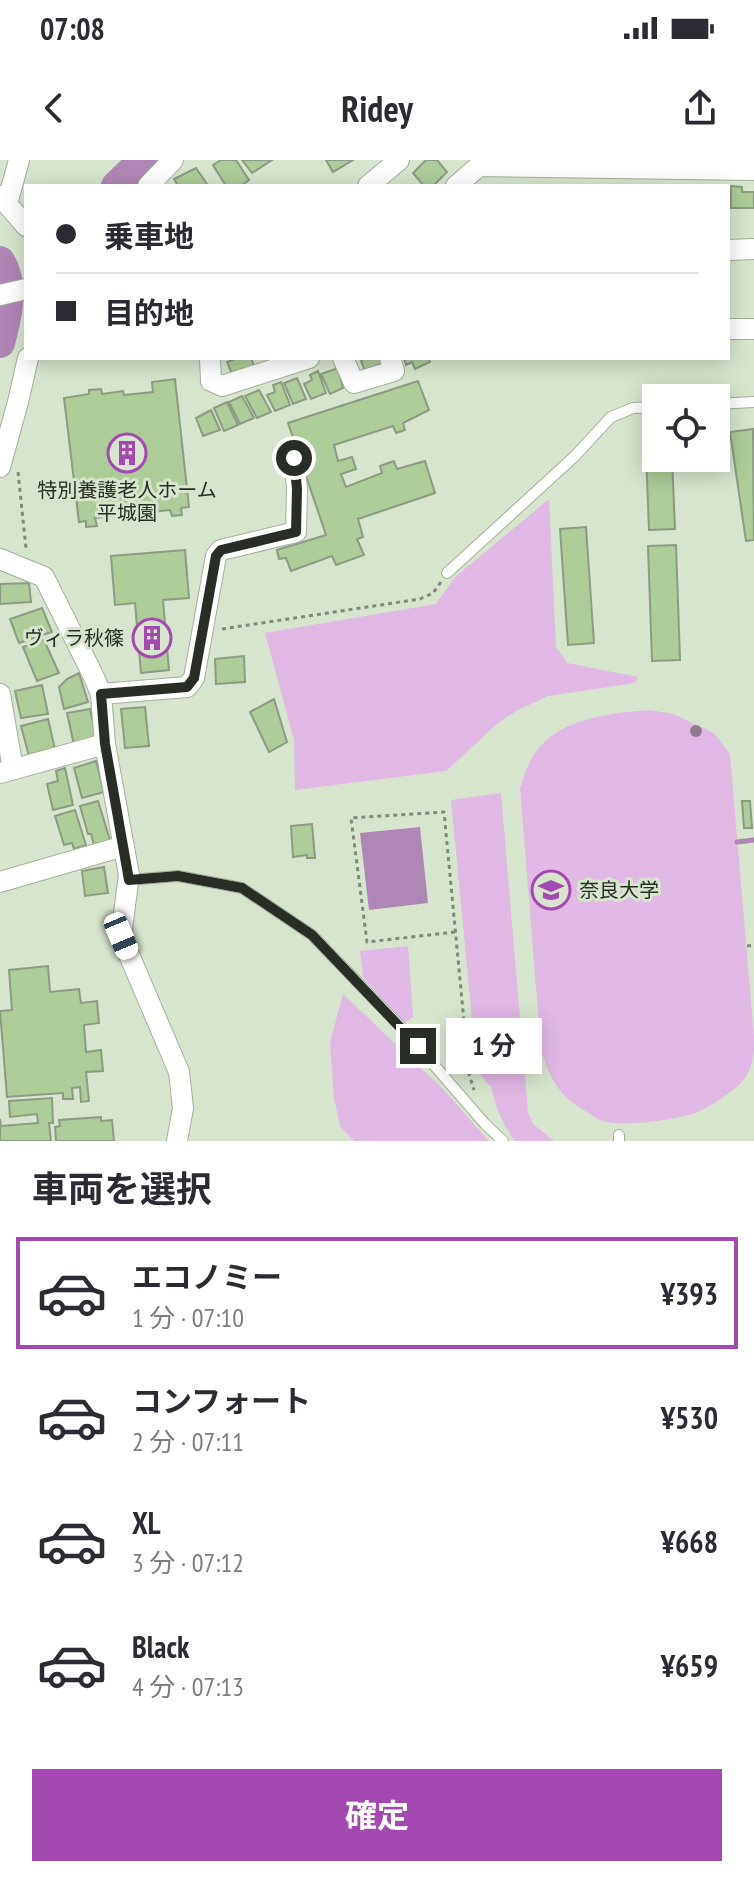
<!DOCTYPE html>
<html lang="ja">
<head>
<meta charset="utf-8">
<style>
	body { margin:0; font-family:"PT Sans Narrow","Noto Sans JP",sans-serif; background:#f7f7f7; color:#2b2b33; height:100vh; display:flex; flex-direction:column; font-size:30px; white-space:nowrap }
	* { box-sizing:border-box; margin:0 }
	p { font-size:26px; color:#7c7c81 }
	.icon { flex:none; width:44px; height:44px; fill:none; stroke:currentColor; stroke-width:2; stroke-linecap:round; stroke-linejoin:round }
	.map { position:relative; height:981px; overflow:hidden }
	.panel { display:flex; flex-direction:column; background:#fff; flex:1 }
	.panel>* { flex:none }
	.banner { position:absolute; left:24px; top:24px; width:706px; height:176px; border-radius:0px; box-shadow:0 4px 20px #0003; display:grid; align-content:center; height:176px; padding:0 32px; background:#fff }
	.buttons { position:absolute; left:642px; top:224px; display:grid; gap:16px }
	.buttons a { display:grid; place-items:center; width:88px; height:88px; border-radius:0px; background:#fff; box-shadow:0 4px 20px #0003; font-size:40px }
	.end { position:absolute; width:36px; height:36px; margin:-18px; border:10px solid #282e25; background:#fff; box-shadow:0 0 0 4px #fff }
	.from { border-radius:50% }
	.bubble { position:absolute; height:56px; border-radius:0px; background:#fff; box-shadow:0 4px 20px #0003; font-size:26px; font-weight:700; line-height:56px; text-align:center }
	.car { position:absolute; width:24px; height:48px; margin:-24px -12px; border-radius:10px; box-shadow:0 0 6px 2px #0007; background:linear-gradient(#fff 24%,#345 0 40%,#fff 0 76%,#345 0 86%,#fff 0) }
	.banner b { display:flex; align-items:center; gap:28px; height:76px; font-size:30px }
	.banner b+b { border-top:2px solid #e1e1e2 }
	.banner i { width:20px; height:20px; background:#2b2b33 }
	ul { padding:0; list-style:none }
	li { display:flex; align-items:center; gap:24px; height:112px; margin:0 16px 12px; padding:0 16px; border:4px solid transparent; border-radius:0px }
	li div { flex:1 }
	li b { display:block; font-size:30px }
	li em { font-style:normal; font-weight:700 }
	li.selected { border-color:#a448b2 }
	li>.icon { width:72px; height:72px; stroke-width:1.5 }
	h2 { padding:0 32px; font-size:36px; line-height:96px }
	.action { display:flex; gap:16px; margin-top:auto; padding:16px 32px }
	.action a { flex:1; height:92px; border-radius:0px; background:#a448b2; color:#fff; font-size:32px; font-weight:700; line-height:92px; text-align:center }
	.status { display:flex; justify-content:space-between; align-items:center; height:56px; padding:0 40px; background:#fff; direction:ltr }
	.status svg { height:22px; fill:currentColor }
	header { display:flex; justify-content:space-between; align-items:center; height:104px; padding:0 32px; background:#fff; font-size:36px; font-weight:700 }
	.map>svg:first-child { display:block }
	.green { fill:#e0b9e5 }
	.water { fill:#af87b4 }
	.lines { fill:none; stroke-linecap:round; stroke-linejoin:round }
	.stream { stroke:#af87b4; stroke-width:5 }
	.river { stroke:#af87b4; stroke-width:30 }
	.building { fill:#adcc98; stroke:#8d9a85; stroke-width:2 }
	.lane-casing { stroke:#a3b09a; stroke-width:12 }
	.street-casing { stroke:#a3b09a; stroke-width:22 }
	.path { stroke:#808a7a; stroke-width:3; stroke-dasharray:4 4; stroke-linecap:butt }
	.lane { stroke:#fff; stroke-width:10 }
	.street { stroke:#fff; stroke-width:20 }
	.tree { fill:#917b90 }
	.route { stroke:#282e25; stroke-width:10 }
	.labels { text-anchor:middle; dominant-baseline:central; stroke-width:6; stroke-linejoin:round; paint-order:stroke }
	.poi-label { font-size:20px; fill:#282e25; stroke:#d7e5ce }
</style>
</head>
<body>
<div class="status"><b>07:08</b><svg viewBox="0 0 49 12"><path d="M0 12V9h3v3zM5 12V6h3v6zM10 12V3h3v9zM15 12V0h3v12zM26 1h20v11H26zM47 4h2v5h-2z"/></svg></div>
<header><svg class="icon" aria-label="back" viewBox="0 0 24 24"><path d="M15 5l-7 7 7 7"/></svg>Ridey<svg class="icon" aria-label="share" viewBox="0 0 24 24"><path d="M12 15V3M7 8l5-5 5 5M5 13v7h14v-7"/></svg></header>
<div class="map">
<svg width="754" height="981" viewBox="0 0 754 981">
	<rect width="100%" height="100%" fill="#d7e5ce"/>
	<path class="green" d="M549 339 556 487 567 503 638 517 635 523 548 536 516 551 497 564 446 611 295 630 294 580 265 473 436 444 455 417Z
		M650 550 673 554 714 573 730 594 754 877C754 892 754 905 745 918 737 930 708 948 695 953 676 960 622 967 603 961 598 960 592 955 587 952 558 935 551 921 541 890L520 628C525 614 529 599 539 588 564 557 613 553 650 550Z
		M501 633 528 952 533 964 554 981H515L505 966 497 949 491 927 477 911 451 640Z
		M408 786 413 857 404 863 363 817 360 791Z
		M343 834 443 929 489 981H354L340 966 334 938 330 882Z"/>
	<path class="water" d="M420 667 428 743 369 750 360 673Z"/>
	<g class="lines">
		<path class="stream" d="M737 682 754 680"/>
		<path class="river" d="M116 26 143 0
			M0 101C15 125 7 157 0 183"/>
	</g>
	<path class="building" d="M221 0H236L249 20 241 26H226L213 5Z
		M242 0H272L252 13Z
		M326 0H353L333 12Z
		M426 0H437L447 12 433 26H424L413 13Z
		M196 8 207 24 203 26H178L174 19Z
		M731 26 742 27V32H754V48H731Z
		M237 198H251L254 206 232 214 227 202Z
		M364 198H383L385 202 365 211 361 201Z
		M404 198H429L430 202 415 209 412 202 406 205Z
		M338 208 343 228 330 234 321 214Z
		M318 211 326 233 311 239 304 224 312 220 310 215Z
		M297 218 306 239 293 244 284 223Z
		M175 219 189 347 181 348 182 355 172 356 170 350 95 358 97 366 86 367V361L79 362 64 238 89 234V230L101 229 102 234 123 231 124 235 153 232 152 222Z
		M418 221 429 250 403 263 405 270 396 273 393 266 334 285 338 301 352 297 356 309 341 314 346 327 382 313 380 306 394 301 397 309 425 301 435 333 358 359 363 377 357 379 364 395 336 405 332 396 291 411 286 398 279 399 277 390 326 375 288 263Z
		M281 222 290 245 275 251 267 235 275 232 273 225Z
		M259 230 271 252 257 258 245 236Z
		M242 236 254 258 240 264 229 242Z
		M227 242 238 265 224 271 214 248Z
		M211 250 220 270 203 276 196 258Z
		M753 269 754 380 746 381 730 272Z
		M646 293H656V298H672L675 369 649 370Z
		M586 367 594 483 568 485 560 369Z
		M676 385 680 500 652 501 648 386Z
		M185 390 189 438 163 440 169 510 141 513 135 443 115 445 111 396Z
		M29 423 31 442 0 444V424Z
		M42 448 52 472 19 483 10 459Z
		M44 480 59 513 37 521 23 487Z
		M244 496 245 522 216 524 215 499Z
		M79 513 88 542 64 549 59 527 67 519Z
		M42 525 48 554 21 558 15 531Z
		M274 539 287 582 269 592 250 552Z
		M145 547 149 586 125 588 121 549Z
		M90 549 97 580 74 585 67 553Z
		M48 559 55 589 29 596 21 566Z
		M96 601 104 632 82 638 74 608Z
		M65 608 73 645 53 650 47 624 58 621 56 611Z
		M98 641 110 680 94 685 91 674H88L80 646Z
		M742 641H750L752 668H744Z
		M75 650 86 685 74 689 72 683 64 685 55 656Z
		M312 664 315 698H307V695L293 697 291 666Z
		M104 707 108 733 85 736 82 711Z
		M48 806 50 832 79 829 81 843 97 841 99 863 84 865 86 892 101 890 103 911 86 912 89 941 81 942 80 927 72 928 73 939H63V933L7 937 0 851 12 850 9 810Z
		M52 938 53 963H49L51 981H0V959L1 966 38 963 37 954 10 957 9 941Z
		M101 957V961L112 960 114 981H56L55 967 60 966 59 960Z"/>
	<g class="lines">
		<g class="lane-casing">
			<path id="lane" d="M716 244 754 242
				M447 413 575 296 611 257 633 248 656 247
				M129 720 178 716 242 728 312 775 401 867 485 964 503 981
				M619 975V981"/>
		</g>
		<g class="street-casing">
			<path id="street" d="M480 6 754 10
				M148 26 173 0
				M368 26 399 0
				M456 26 486 0
				M0 36 26 66
				M7 44 19 0
				M728 90 754 89
				M0 135 26 129
				M728 169H754
				M210 198 211 221 222 226 309 198
				M343 198 354 223 394 211 390 198
				M0 307 18 242 28 198
				M0 399 44 417 94 517 101 534 105 584 129 715 121 776 179 912 183 948 177 981
				M0 534 13 609
				M101 534 187 527 194 518 216 396 221 390 296 372 297 329 294 298
				M0 613 105 584
				M0 722 124 686"/>
		</g>
		<path class="path" d="M18 312 26 388
			M222 469 420 439 433 433 441 422
			M455 772 367 782 351 658 444 652 469 914 474 930
			M747 786 754 785"/>
		<use href="#lane" class="lane"/>
		<use href="#street" class="street"/>
	</g>
	<circle class="tree" cx="696" cy="571" r="6"/>
	<g class="lines">
		<path class="route" d="M294 298 297 329 296 372 221 390 216 396 194 518 187 527 101 534 105 584 129 720 178 716 242 728 312 775 418 886"/>
	</g>
	<defs>
		<g id="building-ring" transform="scale(2)"><circle r="9.5" fill="#d7e5ce" stroke="#a448b2" stroke-width="1.5"/><path d="M-4-6H4V6H1V3H-1V6H-4ZM-2.5-4.3h1.7v1.8h-1.7ZM.8-4.3h1.7v1.8H.8ZM-2.5-1h1.7V.8h-1.7ZM.8-1h1.7V.8H.8Z" fill="#a448b2"/></g>
		<g id="university-ring" transform="scale(2)"><circle r="9.5" fill="#d7e5ce" stroke="#a448b2" stroke-width="1.5"/><path d="M0-5L7-2L0 1L-7-2ZM-4 1L0 2.5L4 1V4Q0 6-4 4Z" fill="#a448b2"/></g>
	</defs>
	<g fill-rule="evenodd">
		<use href="#building-ring" x="127" y="293"/>
		<use href="#building-ring" x="152" y="478"/>
		<use href="#university-ring" x="551" y="730"/>
	</g>
	<g class="labels">
		<g class="poi-label">
			<text x="127" y="330">特別養護老人ホーム<tspan x="127" dy="23">平城園</tspan></text>
			<text x="124" y="478" text-anchor="end">ヴィラ秋篠</text>
			<text x="579" y="730" text-anchor="start">奈良大学</text>
		</g>
	</g>
</svg>
<div class="buttons">
<a><svg class="icon" aria-label="locate" viewBox="0 0 24 24"><circle cx="12" cy="12" r="6"/><path d="M12 2v4M12 18v4M2 12h4M18 12h4"/></svg></a>
</div>
<i class="end from" style="left:294px;top:298px"></i>
<i class="end" style="left:418px;top:886px"></i>
<div class="bubble" style="left:446px;top:858px;width:96px">1 分</div>
<i class="car" style="left:121px;top:776px;rotate:157deg"></i>
<div class="banner">
<b><i class="from"></i>乗車地</b>
<b><i></i>目的地</b>
</div>
</div>
<section class="panel">
<h2>車両を選択</h2>
<ul>
<li class="selected"><svg class="icon" aria-label="car" viewBox="0 0 24 24"><path d="M5 17H2v-5l4-1 3-4h7l3 4 3 1v5h-3M9 17h6M6 11h13"/><circle cx="7" cy="17" r="2"/><circle cx="17" cy="17" r="2"/></svg><div><b>エコノミー</b><p>1 分 · 07:10</p></div><em>¥393</em></li>
<li><svg class="icon" aria-label="car" viewBox="0 0 24 24"><path d="M5 17H2v-5l4-1 3-4h7l3 4 3 1v5h-3M9 17h6M6 11h13"/><circle cx="7" cy="17" r="2"/><circle cx="17" cy="17" r="2"/></svg><div><b>コンフォート</b><p>2 分 · 07:11</p></div><em>¥530</em></li>
<li><svg class="icon" aria-label="car" viewBox="0 0 24 24"><path d="M5 17H2v-5l4-1 3-4h7l3 4 3 1v5h-3M9 17h6M6 11h13"/><circle cx="7" cy="17" r="2"/><circle cx="17" cy="17" r="2"/></svg><div><b>XL</b><p>3 分 · 07:12</p></div><em>¥668</em></li>
<li><svg class="icon" aria-label="car" viewBox="0 0 24 24"><path d="M5 17H2v-5l4-1 3-4h7l3 4 3 1v5h-3M9 17h6M6 11h13"/><circle cx="7" cy="17" r="2"/><circle cx="17" cy="17" r="2"/></svg><div><b>Black</b><p>4 分 · 07:13</p></div><em>¥659</em></li>
</ul>
<div class="action"><a>確定</a></div>
</section>
</body>
</html>
